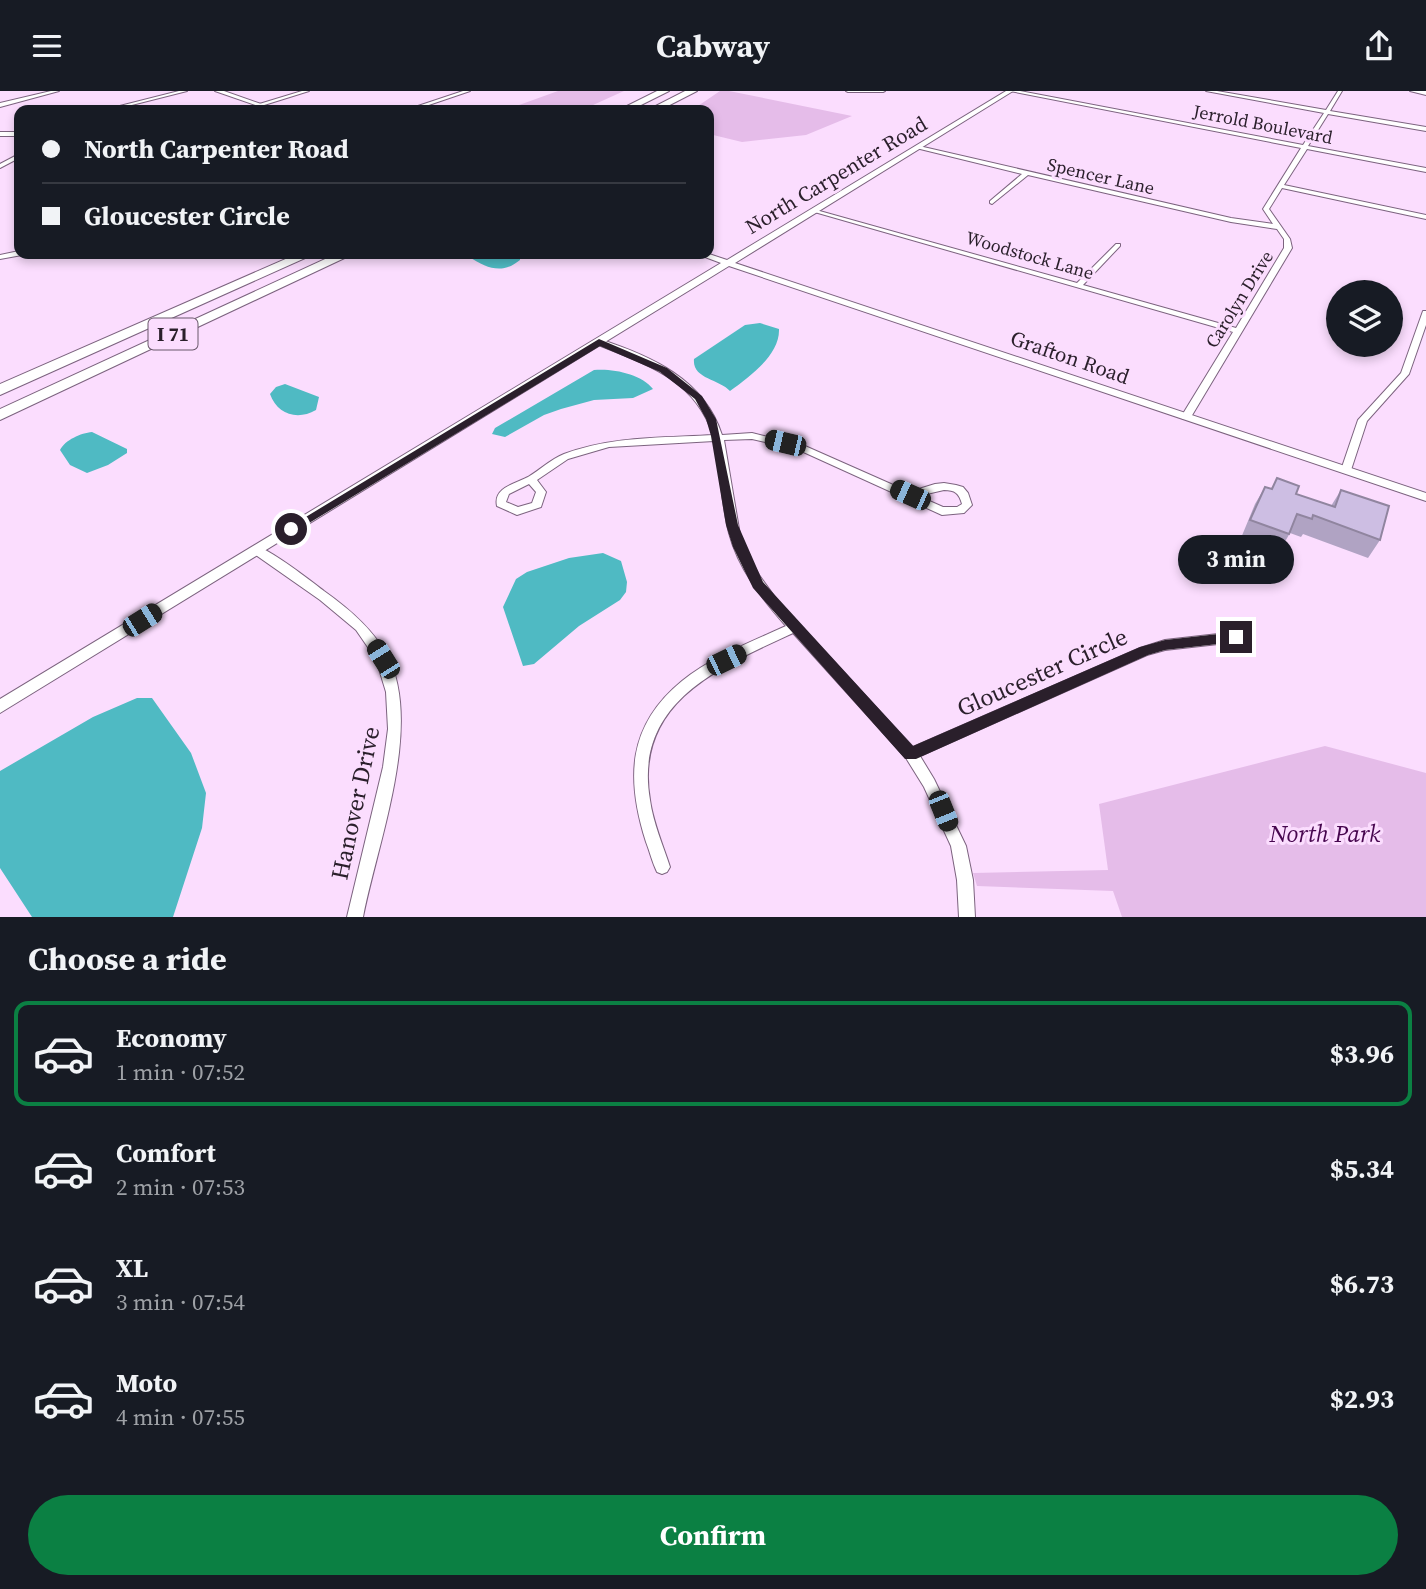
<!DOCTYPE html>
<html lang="en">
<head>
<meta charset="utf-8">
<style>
	body { margin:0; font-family:"Source Serif 4",serif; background:#242831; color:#f1f3f6; height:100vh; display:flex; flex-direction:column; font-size:26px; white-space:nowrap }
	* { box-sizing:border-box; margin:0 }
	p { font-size:23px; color:#9ea1a6 }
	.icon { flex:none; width:38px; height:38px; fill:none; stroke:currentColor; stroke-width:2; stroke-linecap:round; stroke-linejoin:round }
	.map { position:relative; height:826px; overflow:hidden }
	.drawer { display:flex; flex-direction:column; background:#171b24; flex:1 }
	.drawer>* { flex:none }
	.guide { position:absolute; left:14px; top:14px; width:700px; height:154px; border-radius:14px; box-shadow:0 4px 10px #0003; display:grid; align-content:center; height:154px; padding:0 28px; background:#171b24 }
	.fabs { position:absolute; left:1326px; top:189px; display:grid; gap:14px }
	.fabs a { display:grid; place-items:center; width:77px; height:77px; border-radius:50%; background:#171b24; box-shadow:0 4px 10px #0003; font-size:35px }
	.end { position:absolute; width:32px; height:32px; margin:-16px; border:9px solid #2a1f2b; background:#fff; box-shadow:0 0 0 4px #fff }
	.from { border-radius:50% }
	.bubble { position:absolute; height:49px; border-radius:24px; background:#171b24; box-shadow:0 4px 10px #0003; font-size:23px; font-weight:700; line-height:49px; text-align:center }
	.car { position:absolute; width:21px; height:42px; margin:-21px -10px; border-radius:9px; box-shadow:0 0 5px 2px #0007; background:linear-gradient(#222 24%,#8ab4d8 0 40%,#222 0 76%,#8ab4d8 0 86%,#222 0) }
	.guide b { display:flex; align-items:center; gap:24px; height:66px; font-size:26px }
	.guide b+b { border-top:2px solid #363941 }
	.guide i { width:18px; height:18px; background:#f1f3f6 }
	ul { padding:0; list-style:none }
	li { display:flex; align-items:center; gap:21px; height:105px; margin:0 14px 10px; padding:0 14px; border:4px solid transparent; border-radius:14px }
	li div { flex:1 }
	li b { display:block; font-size:26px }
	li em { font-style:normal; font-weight:700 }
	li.current { border-color:#0b8043 }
	li>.icon { width:63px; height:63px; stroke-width:1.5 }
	h2 { padding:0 28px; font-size:32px; line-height:84px }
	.primary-button { display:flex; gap:14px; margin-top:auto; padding:14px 28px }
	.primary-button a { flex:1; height:80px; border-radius:42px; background:#0b8043; color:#fff; font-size:28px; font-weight:700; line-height:80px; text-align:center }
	header { display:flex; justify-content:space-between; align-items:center; height:91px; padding:0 28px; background:#171b24; font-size:32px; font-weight:700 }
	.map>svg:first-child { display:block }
	.green { fill:#e5bce9 }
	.water { fill:#4fbac3 }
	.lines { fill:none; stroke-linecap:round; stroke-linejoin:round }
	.minor-casing { stroke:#7c637f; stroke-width:2 }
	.tertiary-casing { stroke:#7c637f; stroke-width:2 }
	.motorway-casing { stroke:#7c637f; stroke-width:2 }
	.minor { fill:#fff; fill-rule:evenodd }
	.tertiary { fill:#fff; fill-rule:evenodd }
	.motorway { fill:#fff; fill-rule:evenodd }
	.wall { fill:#b0a3c3 }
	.building { fill:#cdbee3; stroke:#90859f; stroke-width:2 }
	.route { fill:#2a1f2b }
	.labels { text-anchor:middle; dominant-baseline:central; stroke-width:6; stroke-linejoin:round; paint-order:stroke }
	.far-street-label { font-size:18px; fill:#2a1f2b; stroke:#fbddfe }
	.shield { fill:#fbddfe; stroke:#69586a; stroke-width:2 }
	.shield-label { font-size:19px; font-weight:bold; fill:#2a1f2b }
	.street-label { font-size:21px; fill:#2a1f2b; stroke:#fbddfe }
	.near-street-label { font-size:24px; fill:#2a1f2b; stroke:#fbddfe }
	.near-park-label { font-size:24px; font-style:italic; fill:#47064f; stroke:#fbddfe }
</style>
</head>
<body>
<header><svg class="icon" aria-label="menu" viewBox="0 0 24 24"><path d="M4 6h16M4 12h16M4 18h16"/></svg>Cabway<svg class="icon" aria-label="share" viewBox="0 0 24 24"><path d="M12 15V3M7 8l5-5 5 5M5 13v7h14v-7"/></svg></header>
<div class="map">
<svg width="1426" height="826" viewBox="0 0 1426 826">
	<rect width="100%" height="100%" fill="#fbddfe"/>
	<path class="green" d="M558 0H624L582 19H505Z
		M720 0H729L852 25 806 44 742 51 709 43V19H692Z
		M1325 655 1426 682V826H1122L1113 800 977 795 973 782 1108 779 1099 713Z"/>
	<path class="water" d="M469 163H520V169C502 184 487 177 469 166Z
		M760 232 779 238C780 264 750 285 730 300 719 288 692 288 694 268L745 234Z
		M594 279C612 277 642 283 653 298L633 307 594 309 561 318 544 324 505 346 492 343 495 337Z
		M285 293 319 306 316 319C297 330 277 323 270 303L276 296Z
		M92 341 127 358V362L108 374 87 382 70 374 60 359C65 349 81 342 92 341Z
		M603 462 621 470 627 491 626 501 620 509 579 535 534 573 523 575 503 516 516 488 527 481 569 467Z
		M137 607H152L191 662 206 702 202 737 173 826H32L0 777V680L93 626Z"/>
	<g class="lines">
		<g class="minor-casing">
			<path id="minor" d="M51 0H59L0 16V12Z
				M179 0H187L112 19H104Z
				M302 0H309L261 15 256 14Z
				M463 0H470L414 19H406Z
				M846 0H885L883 1H848Z
				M1010 0H1020L1303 54 1324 22 1206 0H1217L1326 19 1338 0H1342L1330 20 1426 36V40L1328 23 1308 55 1426 77V81L1307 58 1284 94 1426 124V128L1282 97 1269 118 1290 148 1292 157 1191 326 1189 328H1183L1181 326 1233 241 811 120 816 119 1077 192 1116 153H1120V155L1083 194 1236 237 1284 157V148L1277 138 1231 131 1028 84 992 113 990 112V110L1022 83 916 57 919 55 1231 127 1273 133 1263 118 1301 57Z
				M1410 0H1426V4Z
				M0 41H19V45H0Z
				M19 63V67L0 77V73Z
				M19 160V163L22 164 0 168V164Z
				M1423 220H1426V234L1409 283 1367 330 1351 379 1346 382 1342 381 1341 379 1358 329 1401 282Z
				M599 248C651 265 704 288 722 344L752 342 805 355 909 401 935 393 944 392 956 394 963 396 968 402 972 414 964 422 942 424 799 359 752 348 724 349 740 444 749 466 759 484 780 513 913 656 1140 557 1165 549 1236 541 1240 543 1242 546 1240 549 1236 551 1165 559 1147 564 920 665 934 688 966 755 973 789 975 826H959L957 789 951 755 924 696 906 667 793 542C720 576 633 611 650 709 653 732 663 754 670 776L667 781 662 783 657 781C652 771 650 761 646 751 626 688 627 635 682 590 712 566 751 551 786 535 762 508 738 477 729 442 721 412 721 380 714 350L609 356 568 368 537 389 546 401 541 416 517 424 497 415C493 397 514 393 528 386 540 379 551 368 564 363 612 345 662 347 713 344 695 288 646 273 596 253V249ZM529 393 536 401 532 412 518 416 506 411 509 403ZM944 399C955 399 959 402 962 413L957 416H943L918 405Z
				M257 455C275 462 307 487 324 500 348 517 372 537 387 564 424 633 377 753 363 826H347L383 676 388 638 386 601 376 568 356 539 320 509 253 462 251 459 253 456Z"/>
		</g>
		<g class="tertiary-casing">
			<path id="tertiary" d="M215 0H224L278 19H270Z
				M1006 0H1013L735 172 1426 402V410L729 175 0 622V608L721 172 697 163H709L727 169Z"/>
		</g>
		<g class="motorway-casing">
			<path id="motorway" d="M657 0H669L631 19H619Z
				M685 0H697L660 19H648Z
				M297 163H314L0 304V293Z
				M336 163H353L0 329V318Z"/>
		</g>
		<use href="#minor" class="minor"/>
		<use href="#tertiary" class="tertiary"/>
		<use href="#motorway" class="motorway"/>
	</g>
	<path class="wall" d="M1277 387 1296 403 1331 415 1341 399 1380 449 1368 467 1303 443 1301 446 1290 442 1279 461 1241 447 1255 413 1265 396 1271 398Z"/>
	<path class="building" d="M1277 387 1299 395 1296 403 1335 416 1341 399 1389 415 1380 449 1313 424 1312 428 1297 423 1289 443 1250 429 1265 396 1272 398Z"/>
	<path class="route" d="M599 248 667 277 702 305 716 328 738 434 763 491 913 655 1140 556 1165 549 1236 541 1243 546 1236 551 1165 559 1148 564 916 668H905L753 497 733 456 726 434 711 345 706 328 695 308 660 281 600 255 296 440H287L286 438Z"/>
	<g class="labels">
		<g class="far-street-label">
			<text transform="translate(1263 33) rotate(11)">Jerrold Boulevard</text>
			<text transform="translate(1101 85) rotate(13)">Spencer Lane</text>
			<text transform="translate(1030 164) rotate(16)">Woodstock Lane</text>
			<text transform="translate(1239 208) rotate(-58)">Carolyn Drive</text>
		</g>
		<rect class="shield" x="148.5" y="227.5" width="49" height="31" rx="5"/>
		<g class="shield-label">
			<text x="173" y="243">I 71</text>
		</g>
		<g class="street-label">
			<text transform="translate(836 84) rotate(-31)">North Carpenter Road</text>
			<text transform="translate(1070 266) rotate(19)">Grafton Road</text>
		</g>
		<g class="near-street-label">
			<text transform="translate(1042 581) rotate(-24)">Gloucester Circle</text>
			<text transform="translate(355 712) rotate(-78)">Hanover Drive</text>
		</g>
		<g class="near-park-label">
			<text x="1325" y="742">North Park</text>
		</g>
	</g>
</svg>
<div class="fabs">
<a><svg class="icon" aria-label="layers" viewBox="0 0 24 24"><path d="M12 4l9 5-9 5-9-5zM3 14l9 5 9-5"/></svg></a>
</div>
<i class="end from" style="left:291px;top:438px"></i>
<i class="end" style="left:1236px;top:546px"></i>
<div class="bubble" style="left:1178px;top:444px;width:116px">3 min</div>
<i class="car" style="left:785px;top:352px;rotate:283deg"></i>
<i class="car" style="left:910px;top:404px;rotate:294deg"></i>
<i class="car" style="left:142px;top:529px;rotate:58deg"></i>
<i class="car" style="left:383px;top:568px;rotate:328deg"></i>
<i class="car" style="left:726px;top:569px;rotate:64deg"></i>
<i class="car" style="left:943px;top:720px;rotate:158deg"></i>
<div class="guide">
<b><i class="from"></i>North Carpenter Road</b>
<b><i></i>Gloucester Circle</b>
</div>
</div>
<section class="drawer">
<h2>Choose a ride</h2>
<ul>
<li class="current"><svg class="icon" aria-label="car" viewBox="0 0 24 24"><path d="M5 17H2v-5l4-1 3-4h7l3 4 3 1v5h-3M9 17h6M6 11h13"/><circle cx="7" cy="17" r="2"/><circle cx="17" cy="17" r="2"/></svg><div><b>Economy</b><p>1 min · 07:52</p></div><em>$3.96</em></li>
<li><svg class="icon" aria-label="car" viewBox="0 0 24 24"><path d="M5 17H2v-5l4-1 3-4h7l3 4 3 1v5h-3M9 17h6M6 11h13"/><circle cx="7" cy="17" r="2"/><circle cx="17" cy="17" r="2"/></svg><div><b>Comfort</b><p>2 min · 07:53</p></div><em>$5.34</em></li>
<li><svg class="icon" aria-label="car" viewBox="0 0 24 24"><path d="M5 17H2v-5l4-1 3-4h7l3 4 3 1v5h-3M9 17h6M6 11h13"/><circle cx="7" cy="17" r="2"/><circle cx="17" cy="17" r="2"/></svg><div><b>XL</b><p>3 min · 07:54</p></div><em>$6.73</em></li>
<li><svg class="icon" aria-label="car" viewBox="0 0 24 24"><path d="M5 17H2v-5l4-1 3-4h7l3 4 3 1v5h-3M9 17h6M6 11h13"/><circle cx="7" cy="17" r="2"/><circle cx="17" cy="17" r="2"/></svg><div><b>Moto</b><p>4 min · 07:55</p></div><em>$2.93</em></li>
</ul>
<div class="primary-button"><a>Confirm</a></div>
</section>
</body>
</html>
